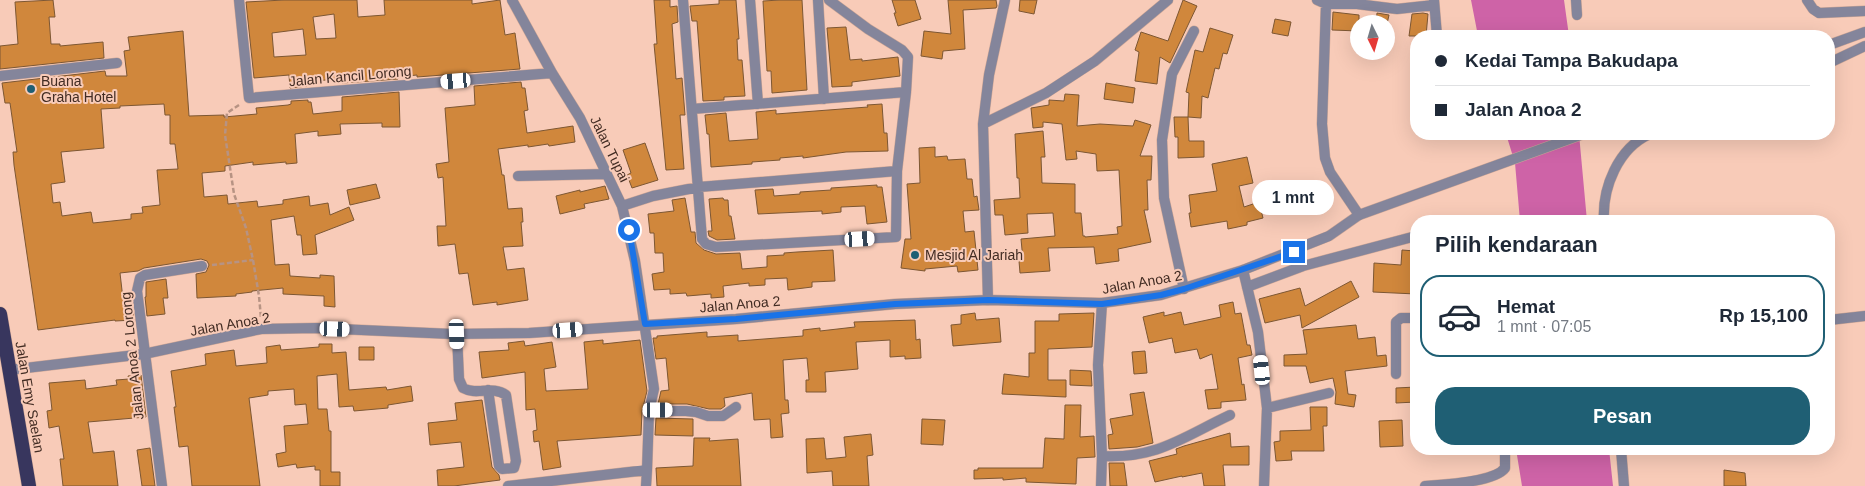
<!DOCTYPE html>
<html lang="id">
<head>
<meta charset="utf-8">
<style>
	body { margin:0; font-family:Arial,sans-serif; background:#f2f2f3; color:#1f2937; height:100vh; display:flex; flex-direction:column; font-size:19px; white-space:nowrap }
	* { box-sizing:border-box; margin:0 }
	p { font-size:16px; color:#747a83 }
	.icon { flex:none; width:28px; height:28px; fill:none; stroke:currentColor; stroke-width:2; stroke-linecap:round; stroke-linejoin:round }
	.map { position:relative; flex:1; overflow:hidden }
	.sheet { position:absolute; left:1410px; top:215px; width:425px; height:240px; display:flex; flex-direction:column; background:#fff; border-radius:20px; box-shadow:0 5px 20px #0002 }
	.sheet>* { flex:none }
	.hud { position:absolute; left:1410px; top:30px; width:425px; height:110px; border-radius:20px; box-shadow:0 5px 20px #0002; display:grid; align-content:center; height:110px; padding:0 25px; background:#fff }
	.needle { width:32px; rotate:175deg }
	.controls { position:absolute; left:1350px; top:15px; display:grid; gap:10px }
	.controls a { display:grid; place-items:center; width:45px; height:45px; border-radius:50%; background:#fff; box-shadow:0 5px 20px #0002; font-size:25px }
	.end { position:absolute; width:22px; height:22px; margin:-11px; border:6px solid #1a73e8; background:#fff; box-shadow:0 0 0 2px #fff }
	.from { border-radius:50% }
	.bubble { position:absolute; height:35px; border-radius:18px; background:#fff; box-shadow:0 5px 20px #0002; font-size:16px; font-weight:800; line-height:35px; text-align:center }
	.car { position:absolute; width:15px; height:30px; margin:-15px -8px; border-radius:6px; box-shadow:0 0 4px 1px #0007; background:linear-gradient(#fff 24%,#345 0 40%,#fff 0 76%,#345 0 86%,#fff 0) }
	.hud b { display:flex; align-items:center; gap:18px; height:48px; font-size:19px }
	.hud b+b { border-top:1px solid #e0e1e3 }
	.hud i { width:12px; height:12px; background:#1f2937 }
	ul { padding:0; list-style:none }
	li { display:flex; align-items:center; gap:15px; height:82px; margin:0 10px 8px; padding:0 15px; border:2px solid #e0e1e3; border-radius:20px }
	li div { flex:1 }
	li b { display:block; font-size:19px }
	li em { font-style:normal; font-weight:800 }
	li.active { border-color:#1f5f74 }
	li>.icon { width:45px; height:45px; stroke-width:1.5 }
	h2 { padding:0 25px; font-size:22px; line-height:60px }
	.cta { display:flex; gap:10px; margin-top:auto; padding:10px 25px }
	.cta a { flex:1; height:58px; border-radius:20px; background:#1f5f74; color:#fff; font-size:20px; font-weight:800; line-height:58px; text-align:center }
	.map>svg:first-child { display:block }
	.water { fill:#ce63a7 }
	.building { fill:#d0873c; stroke:#7d5733; fill-rule:evenodd }
	.lines { fill:none; stroke-linecap:round; stroke-linejoin:round }
	.minor-casing { stroke:#d0a897; stroke-width:11 }
	.tertiary-casing { stroke:#d0a897; stroke-width:11 }
	.trunk-casing { stroke:#d0a897; stroke-width:15 }
	.path { stroke:#b79383; stroke-width:2.5; stroke-dasharray:5 2.5; stroke-linecap:butt }
	.minor { stroke:#84859b; stroke-width:10 }
	.tertiary { stroke:#84859b; stroke-width:10 }
	.trunk { stroke:#38365e; stroke-width:14 }
	.route { stroke:#1a73e8; stroke-width:6 }
	.poi-dot { fill:#1f5f74; stroke:#f8cbb8; stroke-width:2 }
	.labels { text-anchor:middle; dominant-baseline:central; stroke-width:4; stroke-linejoin:round; paint-order:stroke }
	.street-label { font-size:14px; fill:#422c23; stroke:#f8cbb8 }
	.poi-label { font-size:14px; fill:#422c23; stroke:#f8cbb8; text-anchor:start }
</style>
</head>
<body>
<div class="map">
<svg width="1865" height="486" viewBox="0 0 1865 486">
	<rect width="100%" height="100%" fill="#f8cbb8"/>
	<path class="water" d="M1471 0H1564L1569 36H1478Z
		M1506 134H1579L1587 221H1520L1515 163Z
		M1516 449H1609L1613 486H1522Z"/>
	<path class="building" d="M53 0 55 17H49L51 44H60V46L103 42 104 58 0 69V46L18 44 15 2Z
		M284 0H357L358 17 385 15 384 0H472V4L500 0 505 35 515 33 520 69 417 77V75L397 77 398 79 342 83V81H336L335 79 307 82V86L290 88 289 75 254 78 246 2ZM334 14 336 38 316 39 313 17ZM303 29 306 55 274 57 272 33Z
		M654 0H670V7L677 6 678 22 672 24 676 79 682 78 685 115H680L684 169 666 170 654 44H657Z
		M719 0H736L739 39H737L738 60H742L745 96 724 97V100L703 101 697 21H692L690 6 719 4Z
		M780 0H802L807 90 772 93 771 71H767L763 1Z
		M892 0H915L921 19 898 26 894 13H896Z
		M948 0H996L997 6 996 8 963 10 965 49 943 51 942 59 921 56 924 31 951 34Z
		M1020 0H1037L1034 14 1019 11Z
		M1183 0 1197 6 1170 63 1160 57 1157 84 1135 81 1139 52 1135 50 1141 32 1168 41Z
		M1333 12 1359 15V31L1332 30Z
		M1377 13 1389 15 1387 24H1376Z
		M1423 13 1428 14 1426 36H1409L1412 14Z
		M1275 19 1291 22 1288 36 1272 33Z
		M846 27 850 60 862 59V61L898 57 900 76 852 82V86L832 87 827 28Z
		M1210 28 1233 35 1227 54 1223 53 1219 69 1215 68 1208 98 1202 96 1201 118 1188 117 1189 93 1186 92 1195 50 1203 52Z
		M183 31 189 116 224 115V117L257 114 256 108 288 105 291 104V101L308 100V102H311L313 114 342 111V97L399 92 400 127H382V123L340 124 341 134 318 136V131L295 134 297 163 286 164V162L253 165V162L225 166V171L202 173 204 197 227 195 228 204 257 201 258 207 283 204V200L309 196 310 206 328 203 330 215 349 207 354 220 315 235 317 254 303 255 301 235H297L294 216 271 220 275 265 289 264 290 276 320 278V275L334 276 335 307 324 306V296L283 294V288L252 291V292L236 294V296L197 298 196 274 206 272 209 265 207 261 201 259 144 268 138 271 120 273 123 299 131 298 134 320 115 321V320L38 330 14 165 13 152H17L10 103H5L2 83 105 71 106 76H127L124 51 130 50 128 37ZM164 104 165 115H170V144H175L178 169 157 170 160 205 142 207 143 213 131 214V219L93 223 91 212 62 216 60 202 53 203 51 184 65 182 61 152 104 148 101 109 120 108V106Z
		M521 82 522 88H525L528 110 524 111 527 133 573 126 575 142 549 146 548 144 528 147V145L498 149 502 175H504L508 209 522 208 523 222H521L523 246 503 247 507 270 524 268 528 300 497 305V302L473 305 468 273 459 274 455 244 438 246 437 226H446L443 177 438 178 436 164 449 162 445 108 475 105 474 86Z
		M1106 83 1135 88 1133 103 1104 99Z
		M1065 94 1079 95 1077 126 1100 124 1133 126 1135 120 1151 125 1140 156H1152L1151 180H1147L1148 210H1144L1151 242 1118 249 1119 261 1096 264 1094 247 1048 248 1050 271 1020 273 1019 261 1023 260 1021 239 1055 236 1053 213 1027 214 1028 233 1005 235 1003 215H995L994 200 1020 198 1019 178H1017L1015 134 1043 131 1045 157H1041L1042 183 1075 184V213H1081L1083 236H1085V237L1118 234 1117 227 1122 226 1119 170 1097 171 1096 154 1076 151 1077 159 1066 160 1062 124 1043 122V127L1033 128 1031 108 1049 105V100L1064 101Z
		M882 104 884 133H887L888 151 846 152 803 158V156L780 158V160L752 162V164L711 167 709 134H707L705 115 726 113 729 141 758 139 756 112 776 110V114L868 107 867 105Z
		M1174 117H1188L1189 141H1204V157L1178 158V137H1175Z
		M645 143 658 180 632 188 627 175 631 173 623 150Z
		M935 147V157L947 156 948 160 965 159 967 179H972L974 197 977 196 979 210 963 211 965 232 974 231 978 270 958 272 957 266 925 269V271L901 268 905 239H911L907 184 920 183 919 148Z
		M1247 157 1253 183 1239 186 1244 207 1259 202 1263 218 1247 222V225L1228 229 1227 221 1191 227 1189 213H1191L1189 195 1217 191 1212 164Z
		M376 184 380 198 350 205 347 190Z
		M877 185V187H882L887 222 867 224 865 206 841 207V212L822 214V211L758 214 755 190 773 189 774 196 800 194V192L831 190V188Z
		M605 186 609 199 584 204 585 208 560 214 556 196 580 190V192Z
		M685 198 691 232H695L696 243 704 250 716 254 740 253 742 269 767 267V256L784 255V253L797 252 833 250 835 281 812 282V287L788 290 787 278 765 279V285L749 286V283L723 286 724 297 711 298V294L687 296 686 293 670 294V289L654 290 652 274 664 272 663 253H655L654 233H650L648 214 674 211 672 200Z
		M723 198 724 200H728L729 216H731L735 239 717 240 709 236 708 231H712L709 199Z
		M1402 250 1415 251 1414 265H1416V294L1373 292 1374 263 1401 265Z
		M166 279 168 298H163L165 314 147 316 145 297H146V282Z
		M1351 281 1359 297 1302 328 1300 315 1265 323 1259 299 1300 288 1305 306Z
		M1233 302 1235 314 1241 313 1247 345H1250L1252 355 1238 358 1242 385 1244 384 1246 400 1221 402V408L1208 409 1205 390 1218 389 1212 354 1200 359 1197 349 1175 353 1172 338 1149 343 1143 317 1164 312V316L1181 312 1184 325 1221 317 1219 305Z
		M975 313 976 320 999 318 1001 342 953 346 951 325 961 324V315Z
		M1094 313 1092 347 1048 349V380H1066V397L1002 394 1004 374 1029 377V353H1035V321H1059V314Z
		M915 320 916 340 920 339 921 358 905 359V356L890 357V340L856 342 858 369 825 372 826 392H806V380H809L807 358 783 360 785 400H788L789 413 781 414 783 437 771 438 770 419 754 420 752 393 724 398 725 406 721 409H709L687 404H658L661 391 669 390 666 358 656 359 653 338H657V336L707 332V337L738 335V341L803 336V330L820 328V331L855 327 854 322Z
		M1356 325 1358 339 1375 337 1377 356 1386 355 1387 366 1345 371 1348 394 1356 395 1354 407 1335 404 1336 392 1333 378 1310 383 1306 366H1284V355L1307 354 1303 330Z
		M603 340V344L640 340 647 391 642 411 641 435 557 441 561 467 543 470 539 441 534 442 533 431 537 430 535 409 526 410 525 372 482 378 479 352 509 350 508 343 524 341 525 346 552 342 556 367 544 369 546 391 588 389 584 342Z
		M319 344H332V353L346 352 349 390 386 387 387 390 411 386 413 401 388 405V408L354 411 353 406 339 407 337 374 317 376 318 409H327L329 431H331V472H340V486H320V470H315V466L297 468 296 464 278 467 276 454 286 452 284 426 308 424 306 404 295 405 294 389 268 391V395L249 398 260 486H192L188 446 179 447 174 407H176L171 371 206 365 205 354 234 350 236 366 267 363 266 347 280 345 281 350 319 347Z
		M359 347H374V360H359Z
		M1145 351 1147 373 1134 374 1132 352Z
		M1070 370 1091 371 1092 386 1070 385Z
		M141 375 146 417 88 422 93 453 114 451 118 486H63L60 459H64L59 426 49 428 47 411 52 410 49 383 85 380 86 389 117 385 116 380 129 379 128 376Z
		M1416 387V402L1396 403V388Z
		M1144 392 1153 443 1137 447 1109 449 1108 435 1113 434 1110 419 1133 415 1130 394Z
		M482 400 492 467 499 475 500 480 454 486H438L437 470 464 467 461 442 430 445 428 423 457 420 455 403Z
		M1065 405H1081L1080 437 1094 436 1095 457 1077 458 1076 484 1026 482V478L1003 480V478L974 479V470H978V468H1043L1045 438 1064 439Z
		M1310 407H1327V426H1323L1324 451H1291L1292 460 1276 461 1274 442 1280 441V431L1311 430Z
		M656 418 693 419V436L655 435Z
		M922 419 945 420 943 445 921 444Z
		M1402 420 1403 446 1380 447 1379 421Z
		M1230 433 1231 447 1249 446V465H1223L1225 486H1204L1202 473 1182 477V476L1155 482 1149 461 1177 454 1176 449 1184 446Z
		M871 434 873 455 867 456 869 486H833L832 471 807 473 806 439 824 438 826 459 846 457 844 437Z
		M694 438H710L709 441 738 439 741 486H657L656 468 693 466Z
		M150 448 155 486H142L137 450Z
		M1109 463H1124L1127 486H1110Z
		M1724 470 1745 473 1746 486H1724Z"/>
	<g class="lines">
		<g class="minor-casing">
			<path id="minor" d="M239 0 249 98 552 73
				M683 0 702 239 706 244 716 247 896 237 897 171 906 92 908 57 902 50 868 29 829 0
				M750 0 758 104
				M818 0 824 99
				M1317 0 1326 4H1357L1397 9 1434 5
				M1434 0 1437 36
				M1576 0 1577 15
				M1807 0 1813 9 1819 13 1865 11
				M1326 4 1322 124 1325 158 1330 172 1359 215
				M1829 63 1865 46
				M0 76 117 63
				M692 109 906 92
				M983 124 1046 93 1095 61 1168 0
				M518 176 607 174
				M622 206 653 196 699 187 897 171
				M1604 221C1602 188 1618 148 1650 134
				M1243 270 1258 332 1267 408 1264 486
				M1247 287 1303 266 1416 236
				M1184 289 1164 198 1162 140 1172 74 1194 31
				M988 300 983 124 989 75 1005 0
				M1829 320 1865 316
				M457 334 459 379 463 388C477 396 492 385 506 395L516 461 514 468 502 469 499 466 488 390
				M1396 374V322L1401 318H1416
				M1267 408 1329 393
				M649 411H686L696 412 708 416H723L736 407
				M1621 449 1624 486
				M1102 456C1157 459 1183 437 1230 415
				M162 486 137 291 140 278 145 275 202 266
				M508 486 647 470 649 411 654 389 635 261 622 206 580 118 552 73 512 0
				M646 486 647 470
				M1101 486 1102 456 1098 365 1102 303
				M1425 486C1442 485 1495 482 1505 468V449"/>
		</g>
		<g class="tertiary-casing">
			<path id="tertiary" d="M1829 45 1865 32
				M9 370 144 354 261 329 316 328 452 334 529 333 736 319 895 304 988 300 1102 303 1161 295 1243 270 1329 236 1359 215 1583 134"/>
		</g>
		<g class="trunk-casing">
			<path id="trunk" d="M0 314 29 486"/>
		</g>
		<path class="path" d="M239 105 227 113 225 135 234 194 246 228 253 260 259 296 261 318
			M212 265 253 260"/>
		<use href="#minor" class="minor"/>
		<use href="#tertiary" class="tertiary"/>
		<use href="#trunk" class="trunk"/>
	</g>
	<g class="lines">
		<path class="route" d="M629 230 645 324 736 319 895 304 988 300 1102 304 1161 295 1184 289 1294 252"/>
	</g>
	<g class="poi-dot">
		<circle cx="31" cy="89" r="5"/>
		<circle cx="915" cy="255" r="5"/>
	</g>
	<g class="labels">
		<g class="street-label">
			<text transform="translate(350 76) rotate(-5)">Jalan Kancil Lorong</text>
			<text transform="translate(610 149) rotate(64)">Jalan Tupai</text>
			<text transform="translate(1142 282) rotate(-10)">Jalan Anoa 2</text>
			<text transform="translate(740 304) rotate(-5)">Jalan Anoa 2</text>
			<text transform="translate(230 324) rotate(-10)">Jalan Anoa 2</text>
			<text transform="translate(132 356) rotate(-96)">Jalan Anoa 2 Lorong</text>
			<text transform="translate(30 397) rotate(80)">Jalan Emy Saelan</text>
		</g>
		<g class="poi-label">
			<text x="41" y="81">Buana<tspan x="41" dy="16">Graha Hotel</tspan></text>
			<text x="925" y="255">Mesjid Al Jariah</text>
		</g>
	</g>
</svg>
<div class="controls">
<a><svg class="needle" viewBox="-14 -14 28 28"><path d="M0-13l5 13h-10z" fill="#e53935"/><path d="M0 13l5-13h-10z" fill="#747a83"/></svg></a>
</div>
<i class="end from" style="left:629px;top:230px"></i>
<i class="end" style="left:1294px;top:252px"></i>
<div class="bubble" style="left:1252px;top:180px;width:82px">1 mnt</div>
<i class="car" style="left:456px;top:81px;rotate:265deg"></i>
<i class="car" style="left:860px;top:239px;rotate:87deg"></i>
<i class="car" style="left:335px;top:329px;rotate:92deg"></i>
<i class="car" style="left:568px;top:330px;rotate:86deg"></i>
<i class="car" style="left:457px;top:334px;rotate:178deg"></i>
<i class="car" style="left:1262px;top:370px;rotate:354deg"></i>
<i class="car" style="left:658px;top:410px;rotate:90deg"></i>
<div class="hud">
<b><i class="from"></i>Kedai Tampa Bakudapa</b>
<b><i></i>Jalan Anoa 2</b>
</div>
<section class="sheet">
<h2>Pilih kendaraan</h2>
<ul>
<li class="active"><svg class="icon" aria-label="car" viewBox="0 0 24 24"><path d="M5 17H2v-5l4-1 3-4h7l3 4 3 1v5h-3M9 17h6M6 11h13"/><circle cx="7" cy="17" r="2"/><circle cx="17" cy="17" r="2"/></svg><div><b>Hemat</b><p>1 mnt · 07:05</p></div><em>Rp 15,100</em></li>
</ul>
<div class="cta"><a>Pesan</a></div>
</section>
</div>
</body>
</html>
